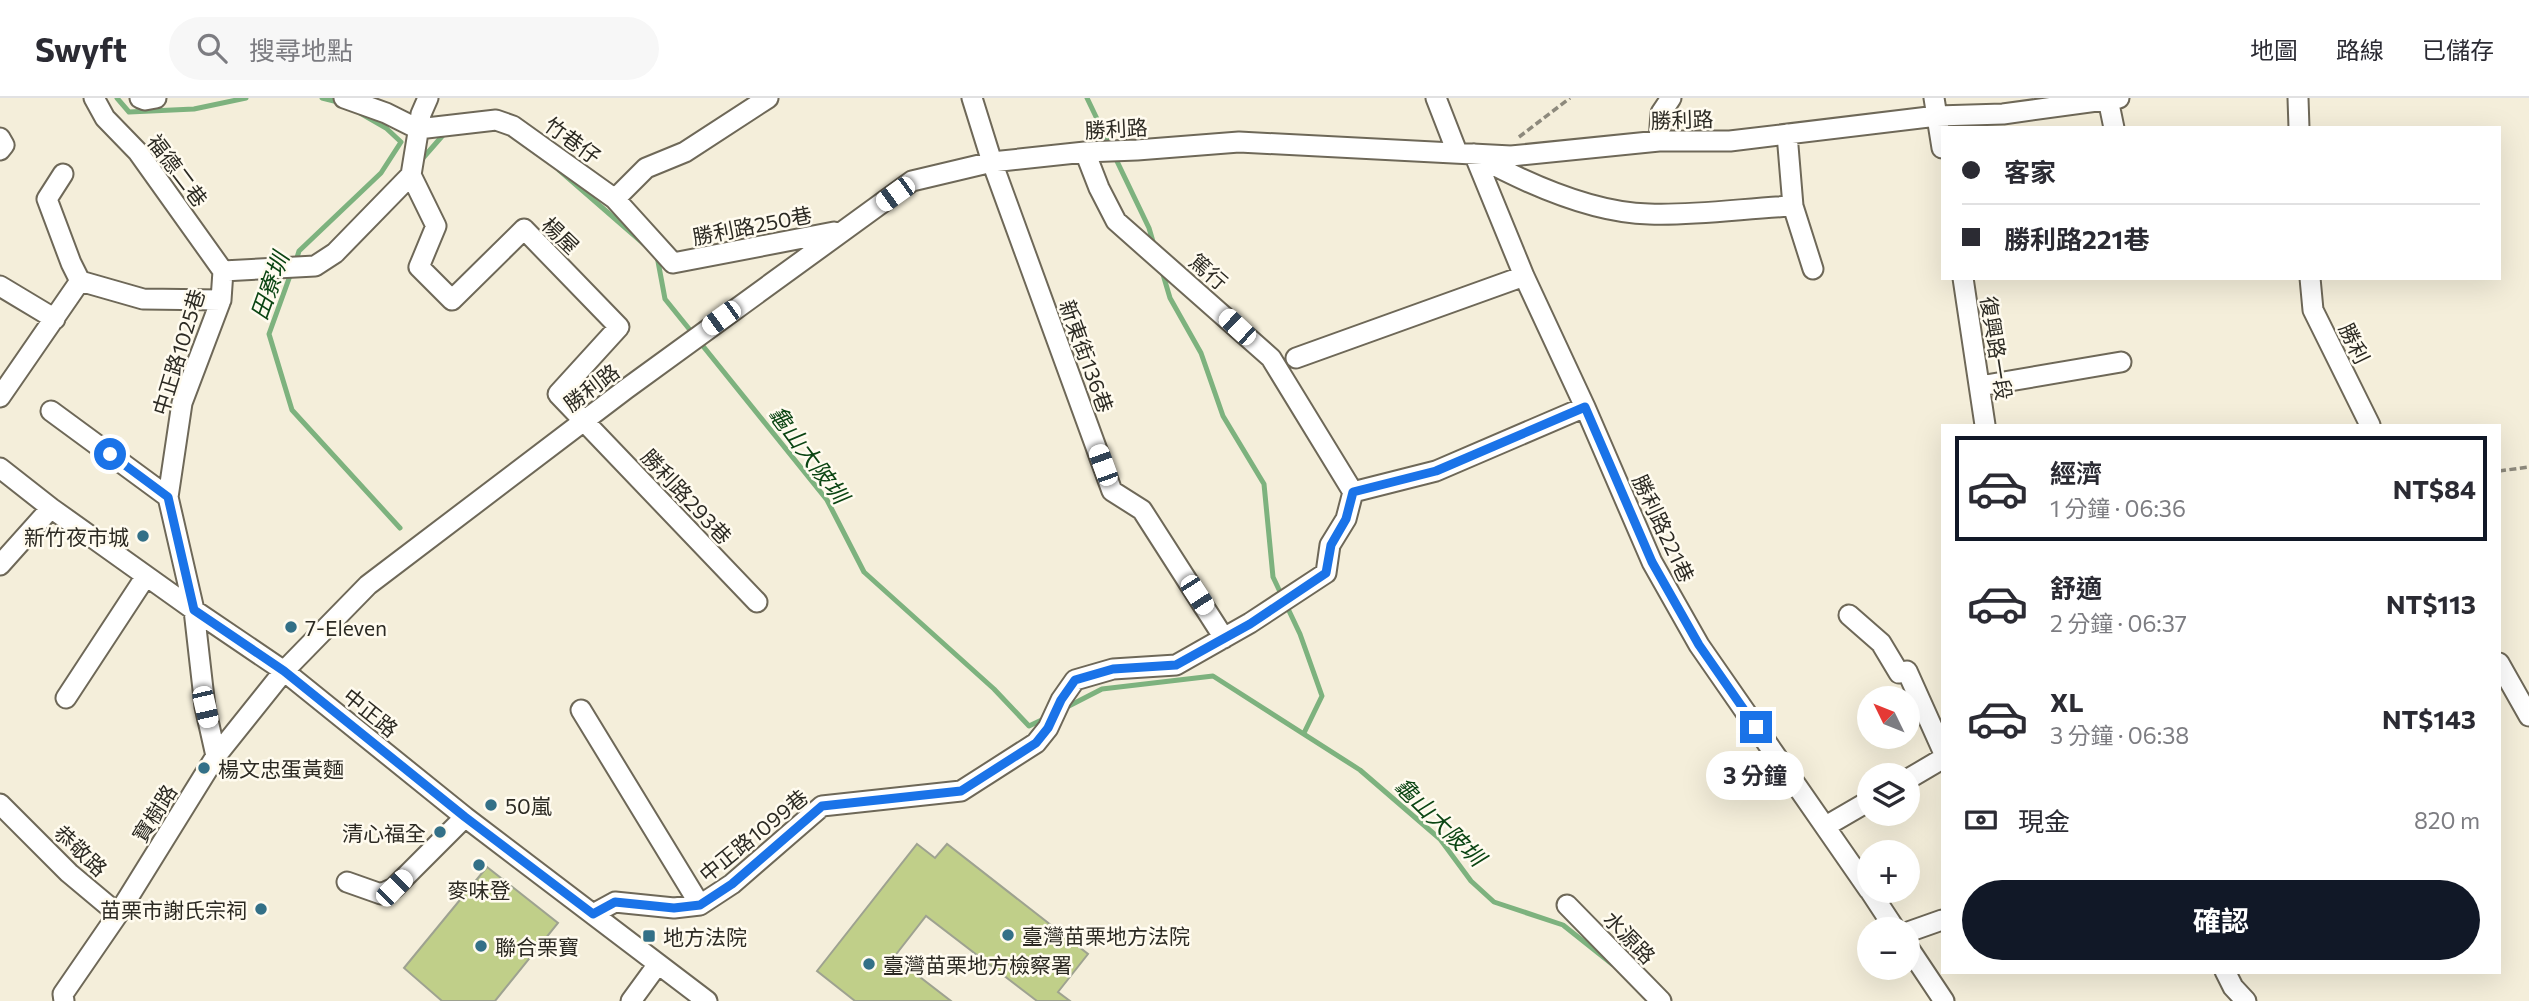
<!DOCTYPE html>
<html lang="zh-TW">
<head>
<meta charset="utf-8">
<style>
	body { margin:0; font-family:Commissioner,"Noto Sans TC",sans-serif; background:#f7f7f7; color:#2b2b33; height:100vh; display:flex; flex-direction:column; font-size:26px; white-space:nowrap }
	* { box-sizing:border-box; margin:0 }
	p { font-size:23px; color:#7c7c81 }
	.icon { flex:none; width:38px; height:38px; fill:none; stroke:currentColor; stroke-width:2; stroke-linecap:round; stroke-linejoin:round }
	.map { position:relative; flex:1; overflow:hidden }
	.sheet { position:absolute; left:1941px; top:326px; width:560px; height:550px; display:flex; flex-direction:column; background:#fff; border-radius:0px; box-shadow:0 7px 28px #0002 }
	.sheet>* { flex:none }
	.guide { position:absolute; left:1941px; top:28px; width:560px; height:154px; border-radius:0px; box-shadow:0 7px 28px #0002; display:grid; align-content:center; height:154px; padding:0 21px; background:#fff }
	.needle { width:46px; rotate:313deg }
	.tools { position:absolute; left:1857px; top:588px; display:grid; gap:14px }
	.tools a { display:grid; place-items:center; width:63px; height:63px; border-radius:50%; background:#fff; box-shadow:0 7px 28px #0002; font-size:35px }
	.end { position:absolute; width:32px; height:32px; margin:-16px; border:9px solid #1a73e8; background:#fff; box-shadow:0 0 0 4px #fff }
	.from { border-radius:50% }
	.bubble { position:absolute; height:49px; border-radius:24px; background:#fff; box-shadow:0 7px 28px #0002; font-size:23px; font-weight:700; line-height:49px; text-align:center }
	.car { position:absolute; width:21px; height:42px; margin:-21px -10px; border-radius:9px; box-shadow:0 0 5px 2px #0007; background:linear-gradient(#fff 24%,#345 0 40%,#fff 0 76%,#345 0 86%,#fff 0) }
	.guide b { display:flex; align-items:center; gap:24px; height:66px; font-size:26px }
	.guide b+b { border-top:2px solid #e1e1e2 }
	.guide i { width:18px; height:18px; background:#2b2b33 }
	ul { padding:12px 0 0; list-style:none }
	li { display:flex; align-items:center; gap:21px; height:105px; margin:0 14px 10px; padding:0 7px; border:4px solid transparent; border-radius:0px }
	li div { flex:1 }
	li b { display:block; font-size:26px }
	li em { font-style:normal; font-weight:700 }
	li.active { border-color:#111827 }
	li>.icon { width:63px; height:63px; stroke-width:1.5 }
	.pay { display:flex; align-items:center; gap:18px; height:77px; padding:0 21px; font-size:26px }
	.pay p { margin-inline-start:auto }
	.action { display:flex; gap:14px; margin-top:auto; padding:14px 21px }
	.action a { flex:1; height:80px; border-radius:42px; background:#111827; color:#fff; font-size:28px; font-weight:700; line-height:80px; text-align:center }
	header { display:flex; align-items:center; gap:42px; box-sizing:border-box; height:98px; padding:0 35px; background:#fff; border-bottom:2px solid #e1e1e2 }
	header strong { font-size:33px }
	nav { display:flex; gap:38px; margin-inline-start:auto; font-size:24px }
	.search { width:490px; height:63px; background:#f7f7f7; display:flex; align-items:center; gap:18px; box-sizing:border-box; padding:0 24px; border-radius:38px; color:#7c7c81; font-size:26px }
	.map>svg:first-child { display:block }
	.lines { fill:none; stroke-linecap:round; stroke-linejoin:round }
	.stream { stroke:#7db27e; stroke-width:5 }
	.building { fill:#c0cf89; stroke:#9ea290; stroke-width:2 }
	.minor-casing { stroke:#6e6858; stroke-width:23 }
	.path { stroke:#8d897c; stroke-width:3.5; stroke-dasharray:7 3.5; stroke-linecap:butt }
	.minor { stroke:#fff; stroke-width:19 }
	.route { stroke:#1a73e8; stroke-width:9 }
	.poi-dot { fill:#337087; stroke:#fffbef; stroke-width:2.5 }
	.labels { text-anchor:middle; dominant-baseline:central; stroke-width:5; stroke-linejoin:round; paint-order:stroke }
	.street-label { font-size:21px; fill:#2c2a23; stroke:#fffbef }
	.poi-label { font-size:21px; fill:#2c2a23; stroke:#fffbef; text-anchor:start }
	.water-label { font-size:23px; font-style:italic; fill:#0b4513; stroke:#fffbef }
</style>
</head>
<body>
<header>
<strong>Swyft</strong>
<div class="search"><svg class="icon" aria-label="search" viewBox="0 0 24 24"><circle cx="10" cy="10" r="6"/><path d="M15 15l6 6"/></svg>搜尋地點</div>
<nav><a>地圖</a><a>路線</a><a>已儲存</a></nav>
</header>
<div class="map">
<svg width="2529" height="903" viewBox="0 0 2529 903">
	<rect width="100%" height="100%" fill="#f4eeda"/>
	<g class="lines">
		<path class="stream" d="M117 0 129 14 194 11 246 0
			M322 0 342 5
			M1087 0 1110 48
			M1114 57 1149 130 1154 147
			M420 58 423 60 444 36
			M559 72 644 146
			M657 158 665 201 827 402 864 474 994 591 1029 628 1048 619
			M295 166 299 153 381 75 401 44 386 30 360 15
			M1162 173 1170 200 1201 255 1223 318 1264 386 1273 479 1300 536 1322 598 1304 635
			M291 175 269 236 292 312 400 430
			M1063 611 1102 591 1213 578 1360 672 1440 741 1471 783 1494 804 1563 827 1612 866"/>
	</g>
	<path class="building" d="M917 746 935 760 947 746 1088 856 1058 894 1070 903H1037L926 818 894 859 951 903H855L817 873Z
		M487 769 558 825 495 903H442L404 870Z"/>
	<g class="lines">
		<g class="minor-casing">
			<path id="minor" d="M94 0 105 20 138 54 223 173
				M140 0 145 2 156 0
				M344 0 386 15 418 31
				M972 0 992 64 1112 393 1142 412 1224 540
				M1436 0 1457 54
				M1934 0 1942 50
				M2298 0 2299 30
				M2108 1 2114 30
				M418 31 496 22 513 28 615 101 673 165 834 134
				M1787 36 1793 108 1813 171
				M0 40 4 47 0 52
				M1659 43 1661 15 1671 0
				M1085 54 1099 90 1116 123 1271 260 1353 394
				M1474 56 1524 178 1585 309 1652 464 1699 547 1869 792
				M1478 59C1528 86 1592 115 1649 116 1694 118 1747 110 1793 108
				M63 76 47 101 71 165 80 183
				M411 77 436 128 419 169 452 202 524 131 619 229 558 296 757 504
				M615 101 646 70 685 54 768 0
				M223 173 315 168 335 155 411 77 421 16 428 0
				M1963 180 1985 327
				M2310 180 2313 212 2370 327
				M80 183 143 201 221 202
				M0 188 55 221
				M1296 260 1524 178
				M1980 288 2121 264
				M0 299 80 183
				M51 313 168 399
				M0 370 51 410 194 512 284 573 465 719 707 903
				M0 467 51 410
				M1849 517 1881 545 1899 575 1907 573 1942 651
				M2499 565 2529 618
				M66 600 146 478
				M581 612 700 807
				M216 658 205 609 194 512 168 399 182 305 221 202 223 173
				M1908 681 1942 661
				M0 706 69 775 118 816
				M1826 728 1869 703
				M347 784 381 796 394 790 465 719
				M1870 793 1895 831
				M1567 807 1661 903
				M593 816 615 804 674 810 700 807 732 786 822 708 961 693 1036 645 1048 630 1061 602 1075 582 1113 571 1176 567 1250 525 1326 475 1330 447 1346 421 1353 394 1436 373 1585 309
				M1908 834 1942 822
				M1908 849 1944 903
				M2225 873 2233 889 2246 903
				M64 903 63 896 118 816 216 658 284 573 368 487 626 291 912 83 992 64 1085 54 1137 52 1239 44 1511 58 1659 43H1730L1937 18 2003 16 2119 0
				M631 903 658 866"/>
		</g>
		<path class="path" d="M1519 39 1570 0
			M2499 373 2529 369"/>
		<use href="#minor" class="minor"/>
	</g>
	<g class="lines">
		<path class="route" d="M110 356 168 399 194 512 284 573 465 719 593 816 615 804 674 810 700 807 732 786 822 708 961 693 1036 645 1048 630 1061 602 1075 582 1113 571 1176 567 1250 526 1326 475 1331 447 1346 421 1353 394 1436 373 1585 309 1652 464 1699 547 1756 629"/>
	</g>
	<g class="poi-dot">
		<circle cx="143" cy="438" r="7"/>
		<circle cx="291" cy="529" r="7"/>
		<circle cx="204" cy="670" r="7"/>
		<circle cx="491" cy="707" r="7"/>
		<circle cx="440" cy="734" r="7"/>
		<circle cx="479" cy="767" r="7"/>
		<circle cx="261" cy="811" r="7"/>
		<circle cx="1008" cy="837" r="7"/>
		<rect x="642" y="831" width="14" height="14" rx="3.5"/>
		<circle cx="481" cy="848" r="7"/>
		<circle cx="869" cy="866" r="7"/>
	</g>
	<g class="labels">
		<g class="street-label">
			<text transform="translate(1682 21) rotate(-2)">勝利路</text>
			<text transform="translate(1116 30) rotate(-3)">勝利路</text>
			<text transform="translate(573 42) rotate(36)">竹巷仔</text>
			<text transform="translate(178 72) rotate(53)">福德二巷</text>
			<text transform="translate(752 127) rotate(-11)">勝利路250巷</text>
			<text transform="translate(561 137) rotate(44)">楊屋</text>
			<text transform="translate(1209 173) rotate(41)">篤行</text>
			<text transform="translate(2355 245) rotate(64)">勝利</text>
			<text transform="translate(1997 250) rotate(81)">復興路一段</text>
			<text transform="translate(178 254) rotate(-73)">中正路1025巷</text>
			<text transform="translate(1087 258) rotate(70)">新東街136巷</text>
			<text transform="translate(591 289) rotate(-37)">勝利路</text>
			<text transform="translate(687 398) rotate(47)">勝利路293巷</text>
			<text transform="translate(1664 430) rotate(65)">勝利路221巷</text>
			<text transform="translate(371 614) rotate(39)">中正路</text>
			<text transform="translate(154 715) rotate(-58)">寶樹路</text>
			<text transform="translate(753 737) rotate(-39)">中正路1099巷</text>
			<text transform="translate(81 752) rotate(43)">恭敬路</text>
			<text transform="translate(1630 839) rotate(46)">水源路</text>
		</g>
		<g class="poi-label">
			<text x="129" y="438" text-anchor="end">新竹夜市城</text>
			<text x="305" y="529">7-Eleven</text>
			<text x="218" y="670">楊文忠蛋黃麵</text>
			<text x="505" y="707">50嵐</text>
			<text x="426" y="734" text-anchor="end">清心福全</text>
			<text x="479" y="791" text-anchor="middle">麥味登</text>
			<text x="247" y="811" text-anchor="end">苗栗市謝氏宗祠</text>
			<text x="1022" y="837">臺灣苗栗地方法院</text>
			<text x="663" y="838">地方法院</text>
			<text x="495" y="848">聯合栗寶</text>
			<text x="883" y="866">臺灣苗栗地方檢察署</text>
		</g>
		<g class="water-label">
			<text transform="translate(269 188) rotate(-70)">田寮圳</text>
			<text transform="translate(809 356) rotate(53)">龜山大陂圳</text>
			<text transform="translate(1440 723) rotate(44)">龜山大陂圳</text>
		</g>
	</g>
</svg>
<div class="tools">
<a><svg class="needle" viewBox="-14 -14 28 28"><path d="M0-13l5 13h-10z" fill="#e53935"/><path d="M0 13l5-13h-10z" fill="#7c7c81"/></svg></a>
<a><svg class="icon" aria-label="layers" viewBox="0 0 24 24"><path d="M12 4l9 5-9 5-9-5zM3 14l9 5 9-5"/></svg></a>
<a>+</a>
<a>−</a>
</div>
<i class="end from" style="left:110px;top:356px"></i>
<i class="end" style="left:1756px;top:629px"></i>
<div class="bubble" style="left:1706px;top:653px;width:98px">3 分鐘</div>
<i class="car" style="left:895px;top:96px;rotate:234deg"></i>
<i class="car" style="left:721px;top:220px;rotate:234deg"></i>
<i class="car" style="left:1237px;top:229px;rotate:313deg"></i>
<i class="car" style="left:1103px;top:367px;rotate:340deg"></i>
<i class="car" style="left:1197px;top:497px;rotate:147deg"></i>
<i class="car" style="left:205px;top:609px;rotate:167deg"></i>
<i class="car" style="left:394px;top:790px;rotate:45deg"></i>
<div class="guide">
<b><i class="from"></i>客家</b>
<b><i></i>勝利路221巷</b>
</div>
<section class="sheet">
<ul>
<li class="active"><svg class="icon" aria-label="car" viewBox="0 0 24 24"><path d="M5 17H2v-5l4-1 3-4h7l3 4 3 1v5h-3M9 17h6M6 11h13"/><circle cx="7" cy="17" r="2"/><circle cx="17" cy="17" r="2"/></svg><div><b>經濟</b><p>1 分鐘 · 06:36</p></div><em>NT$84</em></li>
<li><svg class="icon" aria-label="car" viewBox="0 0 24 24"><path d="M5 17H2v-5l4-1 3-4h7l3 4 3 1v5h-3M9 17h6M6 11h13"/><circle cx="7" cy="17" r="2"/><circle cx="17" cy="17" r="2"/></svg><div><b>舒適</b><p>2 分鐘 · 06:37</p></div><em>NT$113</em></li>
<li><svg class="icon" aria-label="car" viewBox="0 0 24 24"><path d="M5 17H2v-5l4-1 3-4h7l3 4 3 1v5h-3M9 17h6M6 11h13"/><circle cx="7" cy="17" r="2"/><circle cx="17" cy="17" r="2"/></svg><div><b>XL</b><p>3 分鐘 · 06:38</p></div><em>NT$143</em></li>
</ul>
<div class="pay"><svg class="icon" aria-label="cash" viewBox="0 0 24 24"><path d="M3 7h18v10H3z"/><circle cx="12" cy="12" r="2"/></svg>現金<p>820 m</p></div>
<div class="action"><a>確認</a></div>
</section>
</div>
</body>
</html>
